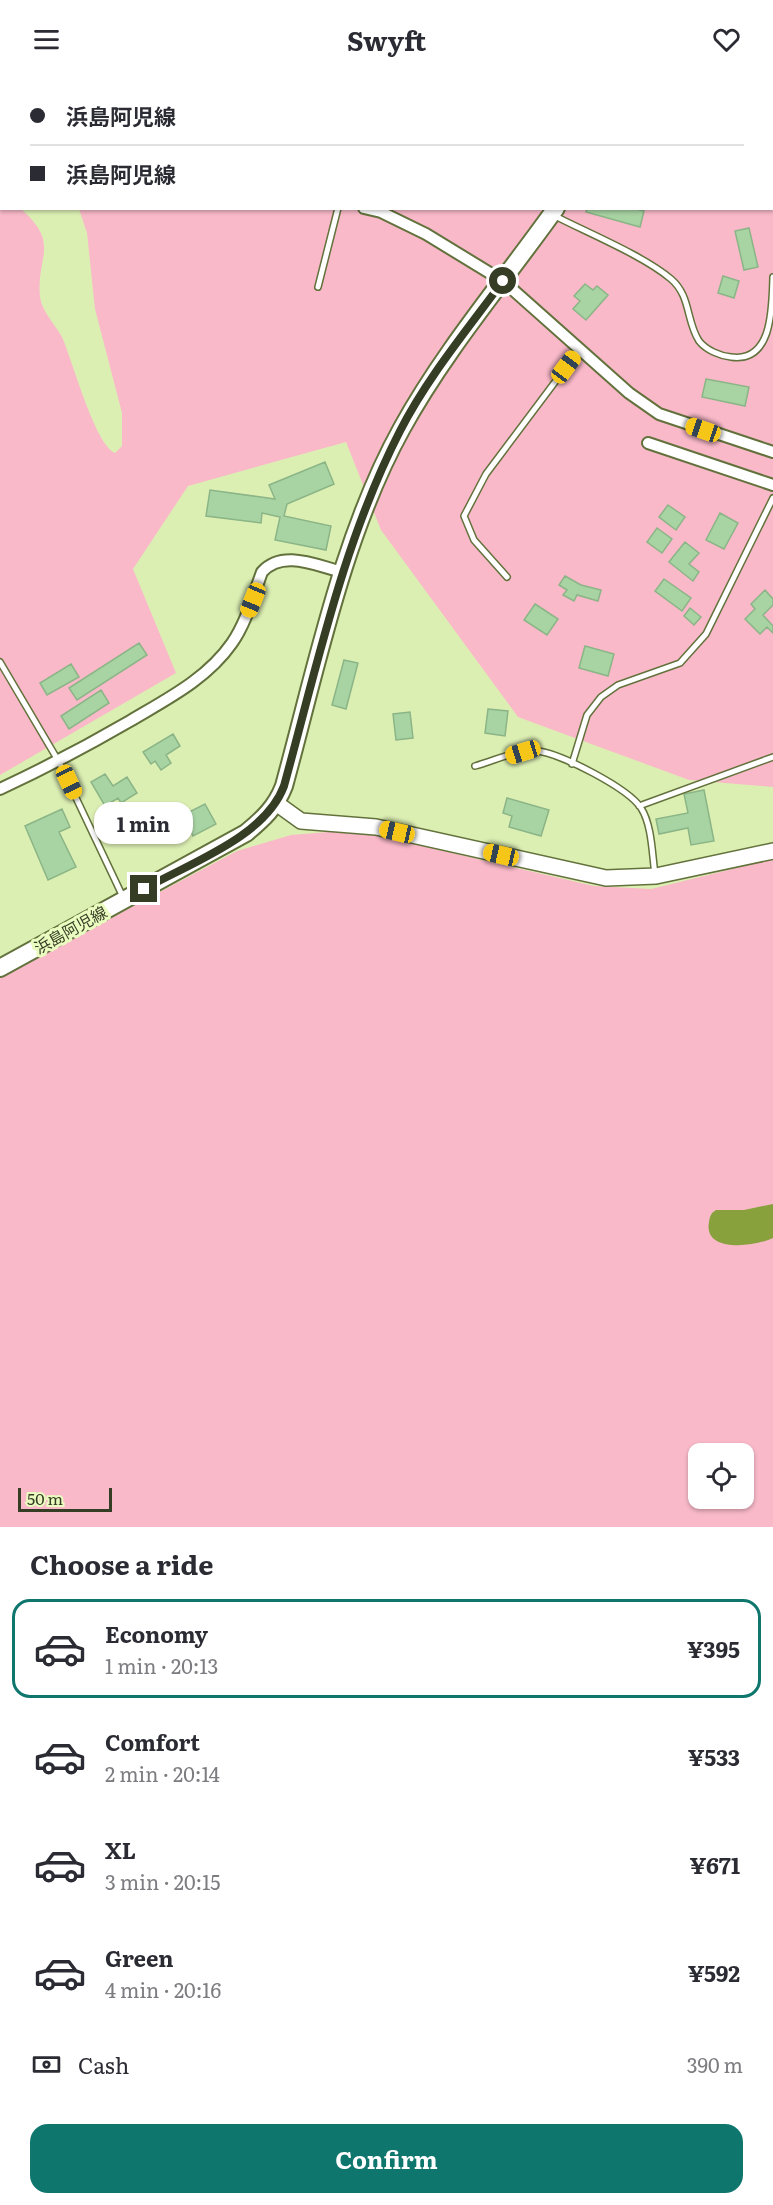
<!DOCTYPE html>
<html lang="en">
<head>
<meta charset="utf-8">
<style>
	body { margin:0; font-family:Literata,"Noto Sans JP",serif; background:#f2f2f3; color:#2b2b33; height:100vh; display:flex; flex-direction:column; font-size:22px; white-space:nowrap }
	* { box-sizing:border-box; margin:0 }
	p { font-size:20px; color:#7c7c81 }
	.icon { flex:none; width:33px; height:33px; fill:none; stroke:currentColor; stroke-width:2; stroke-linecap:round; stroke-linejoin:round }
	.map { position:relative; height:1449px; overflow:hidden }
	.panel { display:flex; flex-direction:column; background:#fff; flex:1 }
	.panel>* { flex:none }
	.hud { position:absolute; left:0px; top:0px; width:774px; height:132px; box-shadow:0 2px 4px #0004; display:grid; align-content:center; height:132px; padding:0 30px; background:#fff }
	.controls { position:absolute; left:688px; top:1365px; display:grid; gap:12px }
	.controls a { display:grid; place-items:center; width:66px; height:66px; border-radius:12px; background:#fff; box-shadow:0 2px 4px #0004; font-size:30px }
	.scale { position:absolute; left:18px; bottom:15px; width:94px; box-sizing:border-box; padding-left:6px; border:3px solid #363d25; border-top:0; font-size:16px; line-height:21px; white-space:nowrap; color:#363d25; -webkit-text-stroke:4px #eafcc0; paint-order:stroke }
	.end { position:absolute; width:27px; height:27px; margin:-14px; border:8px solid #363d25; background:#fff; box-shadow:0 0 0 3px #fff }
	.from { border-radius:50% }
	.bubble { position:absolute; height:42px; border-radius:18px; background:#fff; box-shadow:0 2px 4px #0004; font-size:20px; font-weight:700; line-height:42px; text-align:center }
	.car { position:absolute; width:18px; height:36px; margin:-18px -9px; border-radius:8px; box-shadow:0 0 4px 2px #0007; background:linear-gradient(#f5c518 24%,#345 0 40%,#f5c518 0 76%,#345 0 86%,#f5c518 0) }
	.hud b { display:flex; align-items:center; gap:21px; height:57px; font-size:22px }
	.hud b+b { border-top:2px solid #e1e1e2 }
	.hud i { width:15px; height:15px; background:#2b2b33 }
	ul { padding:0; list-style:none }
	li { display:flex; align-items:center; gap:18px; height:99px; margin:0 12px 9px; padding:0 18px; border:3px solid transparent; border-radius:18px }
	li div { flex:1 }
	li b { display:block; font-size:22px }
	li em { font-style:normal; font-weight:700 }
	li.selected { border-color:#0f766e }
	li>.icon { width:54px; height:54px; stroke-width:1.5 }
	h2 { padding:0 30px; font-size:27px; line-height:72px }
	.pay { display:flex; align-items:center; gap:15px; height:66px; padding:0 30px; font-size:22px }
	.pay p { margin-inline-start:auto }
	.button { display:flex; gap:12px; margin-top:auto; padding:12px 30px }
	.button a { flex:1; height:69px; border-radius:18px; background:#0f766e; color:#fff; font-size:24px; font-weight:700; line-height:69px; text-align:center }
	header { display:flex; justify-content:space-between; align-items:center; height:78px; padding:0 30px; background:#fff; font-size:27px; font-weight:700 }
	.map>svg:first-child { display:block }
	.green { fill:#f9b9c9; fill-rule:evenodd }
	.water { fill:#88a13d }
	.building { fill:#a8d3a3; stroke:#8bb586; stroke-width:1.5 }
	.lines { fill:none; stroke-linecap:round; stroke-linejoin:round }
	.lane-casing { stroke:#63723c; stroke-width:8 }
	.street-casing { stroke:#63723c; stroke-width:14 }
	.secondary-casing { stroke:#63723c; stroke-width:18 }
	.primary-casing { stroke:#63723c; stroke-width:20 }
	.lane { stroke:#fff; stroke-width:5 }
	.street { stroke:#fff; stroke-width:10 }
	.secondary { stroke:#fff; stroke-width:15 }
	.primary { stroke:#fff; stroke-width:16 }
	.route { stroke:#363d25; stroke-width:8 }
	.labels { text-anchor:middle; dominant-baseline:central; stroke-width:6; stroke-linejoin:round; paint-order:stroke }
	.street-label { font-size:16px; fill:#363d25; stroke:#eafcc0 }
</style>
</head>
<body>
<header><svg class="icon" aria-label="menu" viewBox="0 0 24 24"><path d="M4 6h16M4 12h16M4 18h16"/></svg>Swyft<svg class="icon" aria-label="heart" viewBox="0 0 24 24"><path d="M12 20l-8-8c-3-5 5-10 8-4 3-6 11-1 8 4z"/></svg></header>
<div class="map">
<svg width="773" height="1449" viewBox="0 0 773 1449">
	<rect width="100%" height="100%" fill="#dcefb3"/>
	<path class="green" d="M99 0H773V709L689 702 518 639 381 452 346 364 188 408 133 491 176 595 0 697V115L2 130 21 131C61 166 36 178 40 219 42 234 55 246 62 259 72 281 95 367 115 375L122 368V335L95 231 87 155 79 131 772 130V2Z
		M353 752 594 808 651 811 773 781V1449H0V899L237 773 291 757ZM699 1376H744V1420H699Z"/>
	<path class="water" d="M773 1126V1160C757 1168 703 1176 709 1144 710 1138 711 1135 716 1132H744Z"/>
	<path class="building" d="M587 130H633L644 133 640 149 586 134Z
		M749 150 758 189 744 192 735 153Z
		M723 198 739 203 734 220 718 215Z
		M585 206 593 212 597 208 608 217 586 242 573 231 580 223 574 218Z
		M706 301 749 309 745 328 702 319Z
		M325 384 334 406 287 426 284 438 331 448 326 472 275 462 280 439 262 435 261 445 206 438 210 412 275 421 269 407Z
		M668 427 685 439 676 452 659 439Z
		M720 435 738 445 724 471 706 462Z
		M657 450 672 461 662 475 647 464Z
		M685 464 699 475 689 486 699 494 693 503 669 484Z
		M565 498 581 507 601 512 598 523 577 517 574 523 563 517 567 512 559 507Z
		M664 501 691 520 682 533 655 513Z
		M765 512 773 521V527L763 537 773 548V555L767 549 760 556 745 541 755 531 751 526Z
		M535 526 558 541 547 557 524 542Z
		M690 530 701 539 694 547 684 538Z
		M139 565 147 577 77 622 69 610Z
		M585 568 614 576 608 598 579 590Z
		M344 582 358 585 346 631 332 627Z
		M71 586 79 599 47 617 40 605Z
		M101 612 109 625 69 651 61 638Z
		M488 631 508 633 505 658 485 655Z
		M410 634 413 660 396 662 393 636Z
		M173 656 180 668 166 677 171 685 161 692 155 683 151 686 143 674Z
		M105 696 113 708 127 699 137 715 121 725 118 720 105 728 91 704Z
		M704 712 714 763 691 767 688 750 659 756 656 741 688 735 684 716Z
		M507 720 549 732 541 758 509 749 512 738 503 735Z
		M205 726 216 746 193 758 183 737Z
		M62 731 70 749 59 754 76 789 48 802 25 748Z"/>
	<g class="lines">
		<g class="lane-casing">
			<path id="lane" d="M747 0 751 2
				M721 2 725 0
				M772 19H773
				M555 138C588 155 644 178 671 201 691 218 686 243 699 263 706 272 720 278 731 279 773 285 772 229 773 199
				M318 209 338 130
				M507 499 474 462 464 438 486 396 579 272
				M0 584 59 684 123 819
				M572 686 587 637 601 619 618 607 680 585 706 556 773 420
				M475 688C494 683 517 671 537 673 560 675 628 710 641 730 652 747 652 776 655 796
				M639 728 773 679"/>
		</g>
		<g class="street-casing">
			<path id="street" d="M88 0 89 2
				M364 130 381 134 426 156 503 203 629 315 659 336 773 374
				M648 365 773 407
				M0 711C45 690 87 668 130 643 167 621 207 601 232 565 247 543 253 518 262 494 283 471 317 488 343 494"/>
		</g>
		<g class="secondary-casing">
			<path id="secondary" d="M276 725 301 743 376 749 606 800 656 798 773 773"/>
		</g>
		<g class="primary-casing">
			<path id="primary" d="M635 2V0
				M0 890 246 755C263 741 276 729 284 708 316 591 343 456 402 350 445 272 504 203 556 130"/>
		</g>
		<use href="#lane" class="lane"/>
		<use href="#street" class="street"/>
		<use href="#secondary" class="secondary"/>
		<use href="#primary" class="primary"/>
	</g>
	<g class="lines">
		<path class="route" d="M144 811C190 785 265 759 284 708 317 588 343 464 400 353 427 300 467 252 503 203"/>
	</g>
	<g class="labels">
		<g class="street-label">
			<text transform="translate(70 851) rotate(-29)">浜島阿児線</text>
		</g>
	</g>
</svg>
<div class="controls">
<a><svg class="icon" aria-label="locate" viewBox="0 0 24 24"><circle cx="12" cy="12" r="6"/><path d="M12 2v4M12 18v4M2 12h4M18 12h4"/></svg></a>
</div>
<div class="scale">50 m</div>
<i class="end from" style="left:503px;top:203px"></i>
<i class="end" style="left:144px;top:811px"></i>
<div class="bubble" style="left:94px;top:724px;width:99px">1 min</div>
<i class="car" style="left:566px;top:289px;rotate:37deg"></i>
<i class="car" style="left:703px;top:352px;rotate:289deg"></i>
<i class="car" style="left:253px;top:522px;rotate:202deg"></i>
<i class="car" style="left:523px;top:674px;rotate:253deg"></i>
<i class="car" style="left:69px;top:704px;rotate:155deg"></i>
<i class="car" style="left:397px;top:754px;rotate:283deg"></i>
<i class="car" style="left:501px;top:777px;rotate:283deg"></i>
<div class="hud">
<b><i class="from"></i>浜島阿児線</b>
<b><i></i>浜島阿児線</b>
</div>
</div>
<section class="panel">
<h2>Choose a ride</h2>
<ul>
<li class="selected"><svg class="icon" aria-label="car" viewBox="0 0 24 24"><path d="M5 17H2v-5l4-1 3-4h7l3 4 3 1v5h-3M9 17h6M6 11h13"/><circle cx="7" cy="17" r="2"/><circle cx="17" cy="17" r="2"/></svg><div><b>Economy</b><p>1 min · 20:13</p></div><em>¥395</em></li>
<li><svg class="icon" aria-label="car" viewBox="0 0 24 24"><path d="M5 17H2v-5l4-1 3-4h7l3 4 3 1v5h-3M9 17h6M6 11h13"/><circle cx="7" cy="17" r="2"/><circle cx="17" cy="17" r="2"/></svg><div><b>Comfort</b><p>2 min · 20:14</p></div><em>¥533</em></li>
<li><svg class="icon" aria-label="car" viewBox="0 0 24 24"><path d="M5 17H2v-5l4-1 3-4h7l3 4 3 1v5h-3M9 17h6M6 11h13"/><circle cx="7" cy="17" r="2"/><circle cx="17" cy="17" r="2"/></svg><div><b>XL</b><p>3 min · 20:15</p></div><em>¥671</em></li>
<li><svg class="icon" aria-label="car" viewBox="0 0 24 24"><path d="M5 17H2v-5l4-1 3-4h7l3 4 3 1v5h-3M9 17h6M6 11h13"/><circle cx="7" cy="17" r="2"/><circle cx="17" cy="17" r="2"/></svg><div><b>Green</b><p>4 min · 20:16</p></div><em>¥592</em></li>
</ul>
<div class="pay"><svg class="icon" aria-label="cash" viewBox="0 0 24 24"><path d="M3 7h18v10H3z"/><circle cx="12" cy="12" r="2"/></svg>Cash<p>390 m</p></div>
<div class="button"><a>Confirm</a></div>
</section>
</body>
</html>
